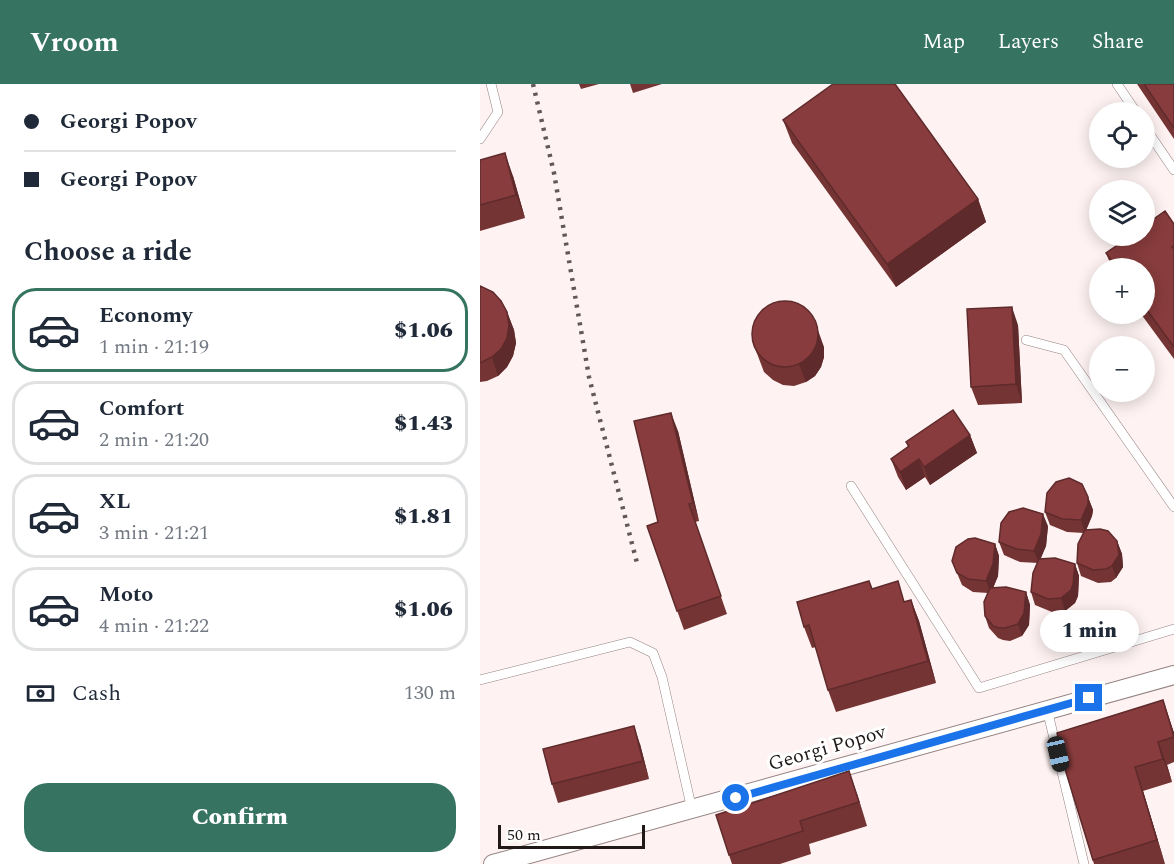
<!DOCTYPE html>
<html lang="en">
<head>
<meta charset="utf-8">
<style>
	body { margin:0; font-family:Spectral,serif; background:#f6f6f7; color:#1f2937; height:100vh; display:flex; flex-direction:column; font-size:22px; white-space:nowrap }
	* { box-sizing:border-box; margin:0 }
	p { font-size:20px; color:#747a83 }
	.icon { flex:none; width:33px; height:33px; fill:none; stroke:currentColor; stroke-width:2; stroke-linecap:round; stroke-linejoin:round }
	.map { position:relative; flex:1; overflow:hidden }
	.side { display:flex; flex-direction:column; background:#fff; width:480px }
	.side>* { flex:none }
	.top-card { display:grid; align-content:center; height:132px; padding:0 24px; background:#fff }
	.controls { position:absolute; left:609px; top:18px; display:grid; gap:12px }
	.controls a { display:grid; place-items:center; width:66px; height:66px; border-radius:50%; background:#fff; box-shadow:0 3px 15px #0003; font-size:30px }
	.scale { position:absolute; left:18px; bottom:15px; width:147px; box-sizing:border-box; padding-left:6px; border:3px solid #201918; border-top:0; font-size:16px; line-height:21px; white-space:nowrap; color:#201918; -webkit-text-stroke:4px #fff; paint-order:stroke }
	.end { position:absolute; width:27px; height:27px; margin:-14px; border:8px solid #1a73e8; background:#fff; box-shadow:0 0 0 3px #fff }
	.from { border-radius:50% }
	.bubble { position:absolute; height:42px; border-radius:21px; background:#fff; box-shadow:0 3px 15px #0003; font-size:20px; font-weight:800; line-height:42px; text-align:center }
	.car { position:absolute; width:18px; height:36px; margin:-18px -9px; border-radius:8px; box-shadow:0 0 4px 2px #0007; background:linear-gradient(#222 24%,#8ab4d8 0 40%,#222 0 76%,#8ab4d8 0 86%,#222 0) }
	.top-card b { display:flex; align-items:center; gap:21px; height:57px; font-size:22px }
	.top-card b+b { border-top:2px solid #e0e1e3 }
	.top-card i { width:15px; height:15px; background:#1f2937 }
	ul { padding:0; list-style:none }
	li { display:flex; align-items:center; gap:18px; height:84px; margin:0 12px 9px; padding:0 12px; border:3px solid #e0e1e3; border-radius:24px }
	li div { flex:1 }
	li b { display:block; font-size:22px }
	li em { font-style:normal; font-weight:800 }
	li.current { border-color:#367461 }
	li>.icon { width:54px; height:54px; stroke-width:1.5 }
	h2 { padding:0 24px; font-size:27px; line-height:72px }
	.pay { display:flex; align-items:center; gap:15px; height:66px; padding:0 24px; font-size:22px }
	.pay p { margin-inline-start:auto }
	.cta { display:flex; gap:12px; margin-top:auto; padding:12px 24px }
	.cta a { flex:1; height:69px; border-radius:24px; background:#367461; color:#fff; font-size:24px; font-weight:800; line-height:69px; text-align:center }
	header { display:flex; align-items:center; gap:36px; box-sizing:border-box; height:84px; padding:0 30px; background:#367461; color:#fff }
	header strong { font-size:28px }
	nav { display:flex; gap:33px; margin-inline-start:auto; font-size:21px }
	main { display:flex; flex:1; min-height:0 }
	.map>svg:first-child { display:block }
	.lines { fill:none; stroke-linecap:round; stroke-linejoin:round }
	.lane-casing { stroke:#958382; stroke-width:10 }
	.street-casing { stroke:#958382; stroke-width:20 }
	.lane { stroke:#fff; stroke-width:9 }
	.street { stroke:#fff; stroke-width:18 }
	.rail { stroke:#615858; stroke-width:4.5; stroke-dasharray:3 6; stroke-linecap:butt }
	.wall { fill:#753434 }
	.shaded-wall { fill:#5f2a2b }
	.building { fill:#883c3d; stroke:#5f2a2b; stroke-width:1.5 }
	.route { stroke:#1a73e8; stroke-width:8 }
	.labels { text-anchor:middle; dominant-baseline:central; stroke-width:6; stroke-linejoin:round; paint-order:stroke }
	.street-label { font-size:20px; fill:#201918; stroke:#fff }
</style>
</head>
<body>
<header>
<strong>Vroom</strong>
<nav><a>Map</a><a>Layers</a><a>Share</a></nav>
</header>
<main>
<section class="side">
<div class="top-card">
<b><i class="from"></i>Georgi Popov</b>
<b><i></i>Georgi Popov</b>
</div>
<h2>Choose a ride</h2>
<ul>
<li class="current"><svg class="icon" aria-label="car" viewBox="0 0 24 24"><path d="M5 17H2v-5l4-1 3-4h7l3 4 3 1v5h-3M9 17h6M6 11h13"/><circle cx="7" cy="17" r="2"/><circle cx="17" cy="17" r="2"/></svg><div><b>Economy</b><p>1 min · 21:19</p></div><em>$1.06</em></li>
<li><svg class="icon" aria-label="car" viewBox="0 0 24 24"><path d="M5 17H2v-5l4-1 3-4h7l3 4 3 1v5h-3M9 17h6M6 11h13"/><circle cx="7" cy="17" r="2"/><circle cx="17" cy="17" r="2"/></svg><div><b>Comfort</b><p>2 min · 21:20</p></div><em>$1.43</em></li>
<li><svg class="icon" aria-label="car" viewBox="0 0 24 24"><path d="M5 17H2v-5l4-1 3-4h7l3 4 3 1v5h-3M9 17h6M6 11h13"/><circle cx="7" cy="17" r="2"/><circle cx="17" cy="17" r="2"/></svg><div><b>XL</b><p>3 min · 21:21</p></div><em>$1.81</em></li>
<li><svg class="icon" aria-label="car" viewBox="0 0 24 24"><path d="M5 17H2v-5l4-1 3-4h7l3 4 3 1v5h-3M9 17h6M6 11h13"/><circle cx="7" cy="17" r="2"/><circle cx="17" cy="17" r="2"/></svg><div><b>Moto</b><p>4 min · 21:22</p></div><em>$1.06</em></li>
</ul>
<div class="pay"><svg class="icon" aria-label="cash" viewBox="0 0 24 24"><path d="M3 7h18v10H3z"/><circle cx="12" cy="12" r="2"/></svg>Cash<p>130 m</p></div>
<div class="cta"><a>Confirm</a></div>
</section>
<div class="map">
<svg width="694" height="780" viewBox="0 0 694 780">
	<rect width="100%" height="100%" fill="#fef2f2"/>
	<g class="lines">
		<g class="lane-casing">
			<path id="lane" d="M637 0 656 28
				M664 42 694 86
				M0 55 18 28 11 0
				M546 256 584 266 694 423
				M371 402 499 604 694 545
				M0 596 150 558 173 569 182 593 212 726
				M567 625 604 780"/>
		</g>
		<g class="street-casing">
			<path id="street" d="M13 780 694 591"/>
		</g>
		<use href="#lane" class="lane"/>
		<use href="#street" class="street"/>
		<path class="rail" d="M53 0 74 89 109 293 157 479"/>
	</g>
	<path class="wall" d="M99 0H119L101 5Z
		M150 0H182L153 9Z
		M657 0H694V55Z
		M303 36 498 115 506 138 416 203 312 59Z
		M0 76 33 92 45 134 0 147Z
		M694 140V275L661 230H664V184H632L626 169Z
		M0 202 27 228 34 246 36 259 33 272 27 283 18 292 7 297 0 298Z
		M538 241 542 319 498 321 491 303Z
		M273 259 344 263V273L341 283 335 292 326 298 314 302 303 301 293 296 284 288Z
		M198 347 219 437 215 438 247 530 204 546 167 442 178 438Z
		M490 351 497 369 450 401 445 393 426 406 418 393 411 375 428 363 426 358Z
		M608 413 613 426 612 432 606 446 637 457 642 470 643 483 636 494 631 498 618 499 601 492 597 479 604 449 587 448 570 441 565 428Z
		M568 442 566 462 560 475 595 480 599 492 598 512 595 519 585 527 572 528 555 521 551 508 558 479 540 478 524 471 519 458Z
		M515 460 519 472 518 492 513 504 546 508 550 521 549 541 542 552 530 557 523 556 518 554 509 544 505 532 508 509 493 508 482 501 472 477Z
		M392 505 425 517 431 516 439 537 456 599 356 628 348 606 336 563 332 564 324 543Z
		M683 616 694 649V678L687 681 692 698 663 707 685 780H614L585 685Z
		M160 660 169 695 78 719 72 700Z
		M377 710 387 742 329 760 331 770 300 780H252L249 771Z"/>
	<path class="shaded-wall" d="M25 69 33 92 45 134 36 111Z
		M498 115 506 138 416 203 407 180Z
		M532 223 538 241 542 319 536 300Z
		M27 228 34 246 36 259 33 272 27 283 18 292 12 273Z
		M334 235 344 263V273L341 283 335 292 326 298 319 280Z
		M191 329 198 347 219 437 213 419Z
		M490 351 497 369 450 401 444 383Z
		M439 375 445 393 426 406 420 388Z
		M608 413 613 426 612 432 605 449 601 436Z
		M563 430 568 442 566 462 559 479 554 467Z
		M637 457 642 470 643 483 636 494 632 482Z
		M515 460 519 472 518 492 511 509 506 497Z
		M595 480 599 492 598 512 595 519 585 527 581 514Z
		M546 508 550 521 549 541 542 552 538 540Z
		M431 516 439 537 456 599 448 577Z
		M683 616 694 649V654Z
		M154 642 160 660 169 695 163 677Z
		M678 658 687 681 692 698 683 675Z
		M655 683 663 707 685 780 677 756Z
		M369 687 377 710 387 742 379 718Z"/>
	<path class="building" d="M353 0H415L498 115 407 180 303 36Z
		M664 0H694V44Z
		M25 69 36 111 0 121V76Z
		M685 127 694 140V162L692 163 694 165V263L664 222V184H637L626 169 651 152H664V142Z
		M0 202 13 208 21 217 27 228 29 241 27 254 21 265 12 273 0 279Z
		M272 250a33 33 0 1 1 66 0a33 33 0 1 1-66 0Z
		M532 223 536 300 491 303 487 225Z
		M473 326 490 351 444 383 439 375 420 388 411 375 429 362 426 358Z
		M191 329 213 419 209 420 241 512 197 527 167 442 178 438 154 337Z
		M589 394 602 400 608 413V420L601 436 582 435 565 428 567 409 576 398Z
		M543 424 563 430 561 450 554 467 536 465 519 458 521 439 529 428Z
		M620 445 628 447 637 457 639 471 632 482 626 485 613 486 597 479 598 460 605 446Z
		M495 454 515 460 513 480 506 497 488 495 477 489 472 477 476 463 488 455Z
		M575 474 595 480 593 500 591 506 581 514 568 515 551 508 553 489 559 475Z
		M389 497 392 505 418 497 424 518 431 516 448 577 348 606 329 541 324 543 317 518Z
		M526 503 546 508 544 529 538 540 525 544H519L513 542 505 532 504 518 510 504Z
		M683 616 694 653 678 658 683 675 655 683 677 756 613 776 585 685 577 649Z
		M154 642 163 677 72 700 63 665Z
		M369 687 379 718 320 737 323 747 249 771 236 731Z"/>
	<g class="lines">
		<path class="route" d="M256 714 609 614"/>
	</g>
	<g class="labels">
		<g class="street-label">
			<text transform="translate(347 664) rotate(-16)">Georgi Popov</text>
		</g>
	</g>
</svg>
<div class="controls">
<a><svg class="icon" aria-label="locate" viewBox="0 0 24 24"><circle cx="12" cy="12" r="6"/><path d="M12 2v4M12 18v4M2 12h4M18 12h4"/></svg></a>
<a><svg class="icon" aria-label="layers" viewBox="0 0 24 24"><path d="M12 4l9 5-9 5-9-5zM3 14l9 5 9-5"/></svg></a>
<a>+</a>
<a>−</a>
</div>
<div class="scale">50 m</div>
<i class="end from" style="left:256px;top:714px"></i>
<i class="end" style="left:609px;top:614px"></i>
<div class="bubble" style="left:560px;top:526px;width:99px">1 min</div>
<i class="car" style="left:578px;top:670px;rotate:167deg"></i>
</div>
</main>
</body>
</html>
